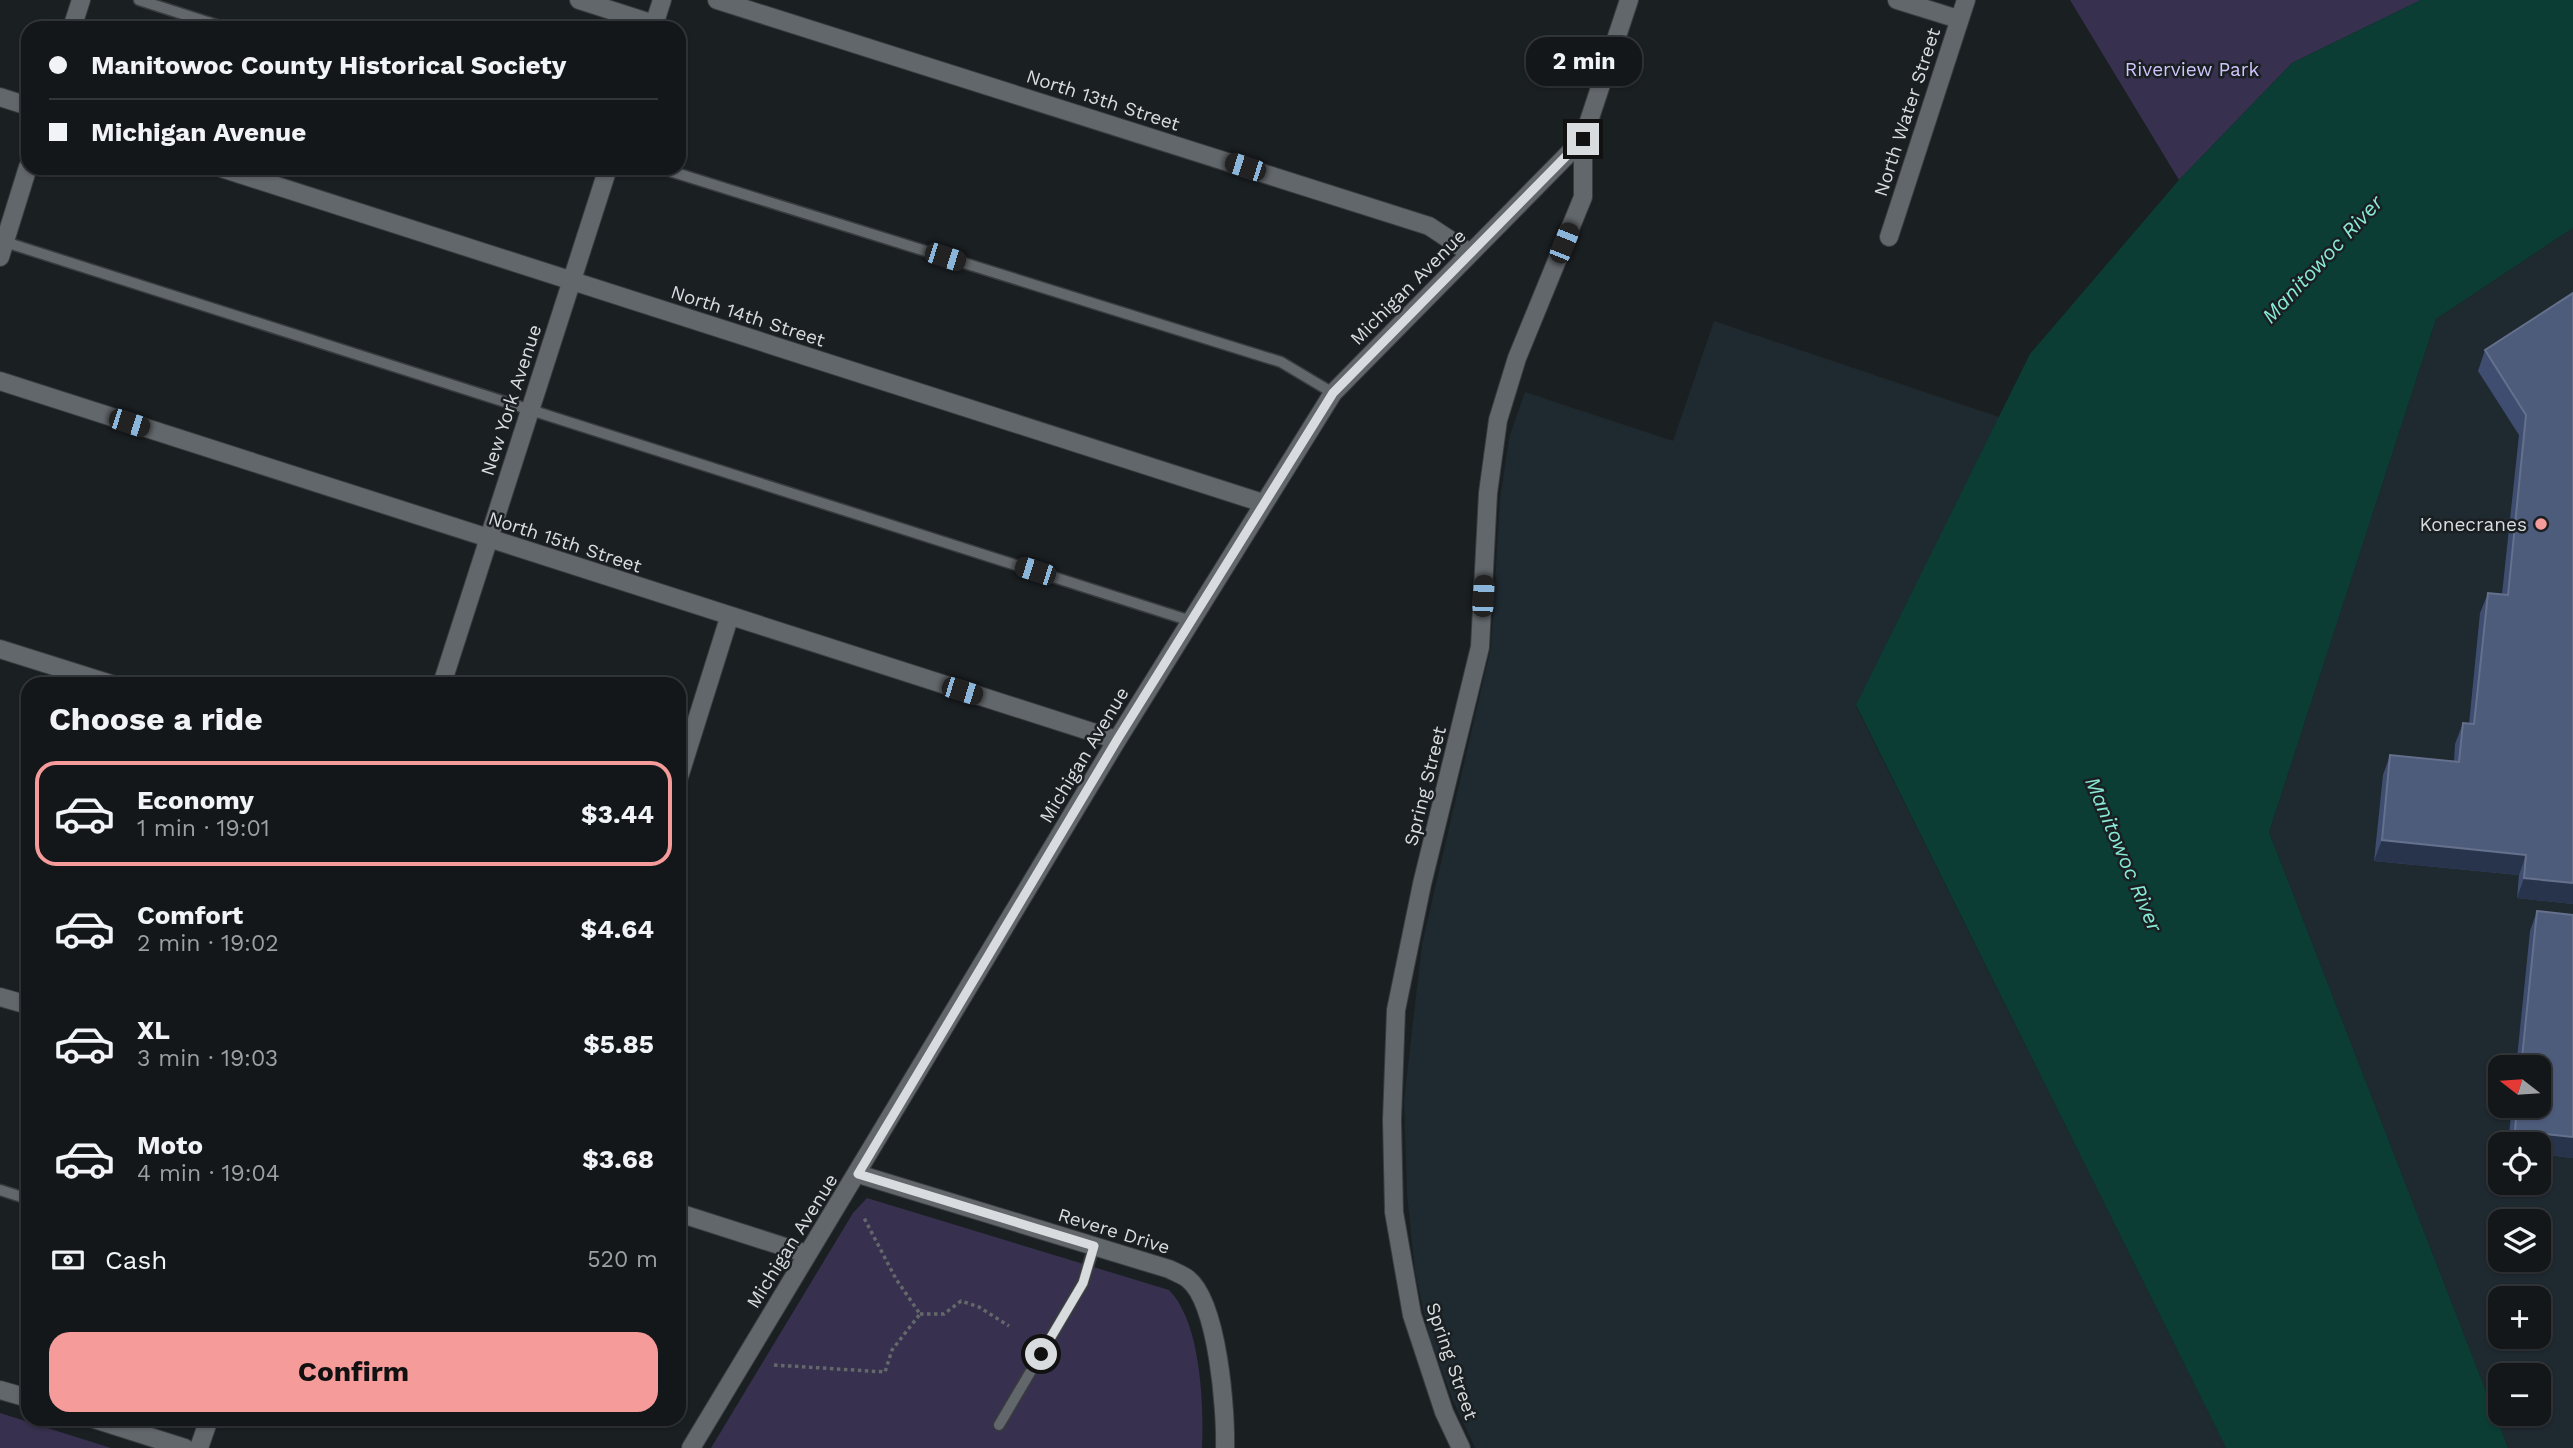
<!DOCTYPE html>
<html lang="en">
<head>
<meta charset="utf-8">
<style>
	body { margin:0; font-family:"Work Sans",sans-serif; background:#212427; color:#f1f3f6; height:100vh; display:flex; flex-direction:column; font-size:26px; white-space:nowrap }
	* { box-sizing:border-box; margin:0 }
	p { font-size:23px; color:#9d9fa2 }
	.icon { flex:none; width:38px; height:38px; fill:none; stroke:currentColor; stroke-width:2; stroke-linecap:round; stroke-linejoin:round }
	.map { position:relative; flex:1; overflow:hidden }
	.sheet { position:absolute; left:21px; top:677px; width:665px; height:749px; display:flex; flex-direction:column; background:#14171a; border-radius:21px; box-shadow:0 2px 5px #0004,0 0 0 2px #333639 }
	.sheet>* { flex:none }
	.hud { position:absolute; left:21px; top:21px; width:665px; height:154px; border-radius:21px; box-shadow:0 2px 5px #0004,0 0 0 2px #333639; display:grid; align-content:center; height:154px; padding:0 28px; background:#14171a }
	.needle { width:46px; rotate:287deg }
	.fabs { position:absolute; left:2488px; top:1055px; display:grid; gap:14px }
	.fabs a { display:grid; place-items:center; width:63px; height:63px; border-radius:14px; background:#14171a; box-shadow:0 2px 5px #0004,0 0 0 2px #333639; font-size:35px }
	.end { position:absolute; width:32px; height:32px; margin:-16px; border:9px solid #d9dcdf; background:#111; box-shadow:0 0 0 4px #111 }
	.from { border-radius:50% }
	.bubble { position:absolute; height:49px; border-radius:21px; background:#14171a; box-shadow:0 2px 5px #0004,0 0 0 2px #333639; font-size:23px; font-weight:700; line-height:49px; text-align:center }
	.car { position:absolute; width:21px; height:42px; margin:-21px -10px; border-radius:9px; box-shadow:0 0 5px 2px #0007; background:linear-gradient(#222 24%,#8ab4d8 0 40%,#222 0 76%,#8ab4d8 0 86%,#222 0) }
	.hud b { display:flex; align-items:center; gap:24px; height:66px; font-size:26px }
	.hud b+b { border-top:2px solid #333639 }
	.hud i { width:18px; height:18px; background:#f1f3f6 }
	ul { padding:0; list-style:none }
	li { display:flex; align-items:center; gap:21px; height:105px; margin:0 14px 10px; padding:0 14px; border:4px solid transparent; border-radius:21px }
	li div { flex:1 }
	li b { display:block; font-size:26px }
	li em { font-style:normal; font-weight:700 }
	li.selected { border-color:#f59b9a }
	li>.icon { width:63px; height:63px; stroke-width:1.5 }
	h2 { padding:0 28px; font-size:32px; line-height:84px }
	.pay { display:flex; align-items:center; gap:18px; height:77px; padding:0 28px; font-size:26px }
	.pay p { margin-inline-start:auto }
	.primary-button { display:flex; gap:14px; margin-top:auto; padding:14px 28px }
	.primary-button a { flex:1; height:80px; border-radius:21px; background:#f59b9a; color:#111; font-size:28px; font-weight:700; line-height:80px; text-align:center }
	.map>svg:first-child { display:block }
	.built { fill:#1f2930; fill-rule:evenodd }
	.green { fill:#37304e }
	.water { fill:#0b3d35 }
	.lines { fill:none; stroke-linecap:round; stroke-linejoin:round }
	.lane-casing { stroke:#383c3e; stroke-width:13 }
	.street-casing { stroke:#383c3e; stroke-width:20 }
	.secondary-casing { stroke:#383c3e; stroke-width:20 }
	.path { stroke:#63686b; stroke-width:3.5; stroke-dasharray:3.5 3.5; stroke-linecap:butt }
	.lane { stroke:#62676b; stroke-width:10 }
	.street { stroke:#62676b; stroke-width:18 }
	.secondary { stroke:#62676b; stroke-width:18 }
	.wall { fill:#3e4d70 }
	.shaded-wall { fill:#28344c }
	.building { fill:#4e5c7c; stroke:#64708c; stroke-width:2 }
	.route { stroke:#d9dcdf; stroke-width:9 }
	.poi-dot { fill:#f59b9a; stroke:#1a1f22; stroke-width:2.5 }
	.labels { text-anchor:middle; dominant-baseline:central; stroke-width:5; stroke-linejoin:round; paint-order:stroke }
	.park-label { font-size:19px; fill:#d0c4fc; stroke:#1a1f22 }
	.street-label { font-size:19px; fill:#d9dcdf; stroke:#1a1f22 }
	.poi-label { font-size:19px; fill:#d9dcdf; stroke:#1a1f22; text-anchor:end }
	.water-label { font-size:21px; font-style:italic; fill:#88ead6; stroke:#1a1f22 }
</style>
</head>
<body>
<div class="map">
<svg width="2573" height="1448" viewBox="0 0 2573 1448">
	<rect width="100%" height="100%" fill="#1a1f22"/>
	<path class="built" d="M2573 228V1448H2508L2269 832 2436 319ZM2501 1068H2539V1106H2501ZM2501 1144H2539V1183H2501ZM2501 1222H2539V1260H2501ZM2501 1298H2539V1337H2501ZM2501 1376H2539V1414H2501Z
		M1714 321 1999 417 1856 706 2226 1448H1475L1453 1401 1430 1339 1415 1272 1407 1194 1404 1100 1422 944 1491 647 1500 499 1509 438 1525 392 1673 441Z"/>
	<path class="green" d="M2070 0H2421L2292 63 2179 180Z
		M867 1198 1169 1290C1201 1322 1204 1405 1202 1448H711L853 1213Z
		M0 1413 111 1448H0Z"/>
	<path class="water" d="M2421 0H2573V228L2436 319 2269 832 2508 1448H2226L1856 705 2030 354 2179 180 2292 63Z"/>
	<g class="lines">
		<g class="lane-casing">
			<path id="lane" d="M139 0 226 28
				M660 168 1281 362 1333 393
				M5 242 1191 621
				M0 1190 28 1199
				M999 1425 1083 1283 1094 1246"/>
		</g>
		<g class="street-casing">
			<path id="street" d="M579 0 654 24
				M717 0 1429 226 1470 253
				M1897 0 1958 19
				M72 28 81 0
				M653 28 662 0
				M0 97 28 106
				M221 168 1263 503
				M1889 237 1966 0
				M0 257 28 167
				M0 381 1117 740
				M0 649 111 684
				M442 684 608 168
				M679 777 729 618
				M0 997 28 1005
				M858 1174 1169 1269C1175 1272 1183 1275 1188 1279 1218 1303 1226 1411 1225 1448
				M679 1213 807 1254
				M199 1448 209 1419
				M1461 1448 1444 1412 1412 1315 1394 1212 1392 1120 1396 1010 1422 884 1480 647 1488 493 1498 420 1517 358 1583 197V139"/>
		</g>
		<g class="secondary-casing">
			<path id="secondary" d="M0 1390 28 1398
				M94 1419 185 1448
				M691 1448 1117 740 1333 393 1583 139 1629 0"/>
		</g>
		<path class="path" d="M920 1314H944L961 1301 979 1307 1009 1326
			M774 1365 885 1372 892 1350 920 1314 896 1279 863 1216"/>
		<use href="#lane" class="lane"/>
		<use href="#street" class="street"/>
		<use href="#secondary" class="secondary"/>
	</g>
	<path class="wall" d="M2573 293V904L2517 898 2519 875 2374 861 2383 775 2390 755 2454 761 2455 744 2463 723 2469 724 2480 613 2488 593 2502 594 2519 435 2478 371 2485 350Z
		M2537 911 2573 1158 2539 1154V1144H2508L2512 1106H2539V1068H2516L2530 931Z"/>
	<path class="shaded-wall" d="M2382 840 2526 855 2519 875 2374 861Z
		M2524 878 2573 883V904L2517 898Z
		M2515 1131 2573 1137V1158L2539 1154V1144H2510Z"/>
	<path class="building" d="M2573 293V883L2524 878 2526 855 2382 840 2390 755 2459 762 2463 723 2474 724 2488 593 2508 595 2526 415 2485 350Z
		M2537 911 2573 915V1137L2515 1131 2517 1106H2539V1068H2521Z"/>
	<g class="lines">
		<path class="route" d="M1041 1354 1083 1283 1094 1246 858 1174 1117 740 1333 393 1583 139"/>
	</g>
	<circle class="poi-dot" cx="2541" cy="524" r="7"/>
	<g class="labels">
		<g class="park-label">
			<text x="2192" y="69">Riverview Park</text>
		</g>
		<g class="street-label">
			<text transform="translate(1103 100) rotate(18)">North 13th Street</text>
			<text transform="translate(1907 112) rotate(-72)">North Water Street</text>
			<text transform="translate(1408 287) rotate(-45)">Michigan Avenue</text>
			<text transform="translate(748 316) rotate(18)">North 14th Street</text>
			<text transform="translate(511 400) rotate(-72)">New York Avenue</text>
			<text transform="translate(565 542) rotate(18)">North 15th Street</text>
			<text transform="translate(1084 755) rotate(-59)">Michigan Avenue</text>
			<text transform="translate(1425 786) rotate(-76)">Spring Street</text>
			<text transform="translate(1114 1231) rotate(17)">Revere Drive</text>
			<text transform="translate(792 1241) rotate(-58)">Michigan Avenue</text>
			<text transform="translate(1452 1361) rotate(71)">Spring Street</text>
		</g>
		<g class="poi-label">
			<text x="2527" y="524">Konecranes</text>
		</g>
		<g class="water-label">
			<text transform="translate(2322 259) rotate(-47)">Manitowoc River</text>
			<text transform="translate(2124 854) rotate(67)">Manitowoc River</text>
		</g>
	</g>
</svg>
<div class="fabs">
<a><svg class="needle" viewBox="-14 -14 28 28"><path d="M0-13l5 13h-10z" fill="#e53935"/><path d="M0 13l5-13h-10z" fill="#9d9fa2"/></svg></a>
<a><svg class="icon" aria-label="locate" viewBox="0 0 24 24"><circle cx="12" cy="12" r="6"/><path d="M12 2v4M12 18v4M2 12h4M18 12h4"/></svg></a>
<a><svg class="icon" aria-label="layers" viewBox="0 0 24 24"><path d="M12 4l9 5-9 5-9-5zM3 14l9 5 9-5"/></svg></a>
<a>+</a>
<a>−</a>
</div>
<i class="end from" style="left:1041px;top:1354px"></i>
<i class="end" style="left:1583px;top:139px"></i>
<div class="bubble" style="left:1526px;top:37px;width:116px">2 min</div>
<i class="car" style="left:1245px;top:167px;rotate:288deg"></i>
<i class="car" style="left:1564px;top:243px;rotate:22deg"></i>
<i class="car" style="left:945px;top:257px;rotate:108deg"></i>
<i class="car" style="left:129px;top:423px;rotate:108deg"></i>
<i class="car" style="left:1035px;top:571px;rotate:288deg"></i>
<i class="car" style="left:1483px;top:596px;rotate:3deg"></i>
<i class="car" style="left:962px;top:691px;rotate:107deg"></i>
<div class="hud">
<b><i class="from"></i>Manitowoc County Historical Society</b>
<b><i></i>Michigan Avenue</b>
</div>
<section class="sheet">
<h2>Choose a ride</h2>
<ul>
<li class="selected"><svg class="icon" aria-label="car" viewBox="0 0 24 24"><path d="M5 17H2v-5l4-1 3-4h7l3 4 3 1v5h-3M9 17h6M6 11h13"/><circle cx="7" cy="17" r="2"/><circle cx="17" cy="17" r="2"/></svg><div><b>Economy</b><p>1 min · 19:01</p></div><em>$3.44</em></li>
<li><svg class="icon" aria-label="car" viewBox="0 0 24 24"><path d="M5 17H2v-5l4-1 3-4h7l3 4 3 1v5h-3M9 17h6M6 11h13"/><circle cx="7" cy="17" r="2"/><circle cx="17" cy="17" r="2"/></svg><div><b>Comfort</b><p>2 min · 19:02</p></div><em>$4.64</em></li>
<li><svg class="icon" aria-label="car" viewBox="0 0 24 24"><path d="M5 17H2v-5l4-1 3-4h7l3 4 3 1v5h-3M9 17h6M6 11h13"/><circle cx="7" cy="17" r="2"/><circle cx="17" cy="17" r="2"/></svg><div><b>XL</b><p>3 min · 19:03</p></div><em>$5.85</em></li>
<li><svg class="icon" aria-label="car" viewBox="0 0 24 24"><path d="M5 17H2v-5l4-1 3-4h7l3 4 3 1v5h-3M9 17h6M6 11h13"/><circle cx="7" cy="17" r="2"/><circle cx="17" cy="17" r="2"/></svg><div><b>Moto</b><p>4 min · 19:04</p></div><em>$3.68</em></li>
</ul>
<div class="pay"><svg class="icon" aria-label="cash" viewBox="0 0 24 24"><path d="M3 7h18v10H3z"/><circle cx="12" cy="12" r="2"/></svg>Cash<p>520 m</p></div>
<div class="primary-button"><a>Confirm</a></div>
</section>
</div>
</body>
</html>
